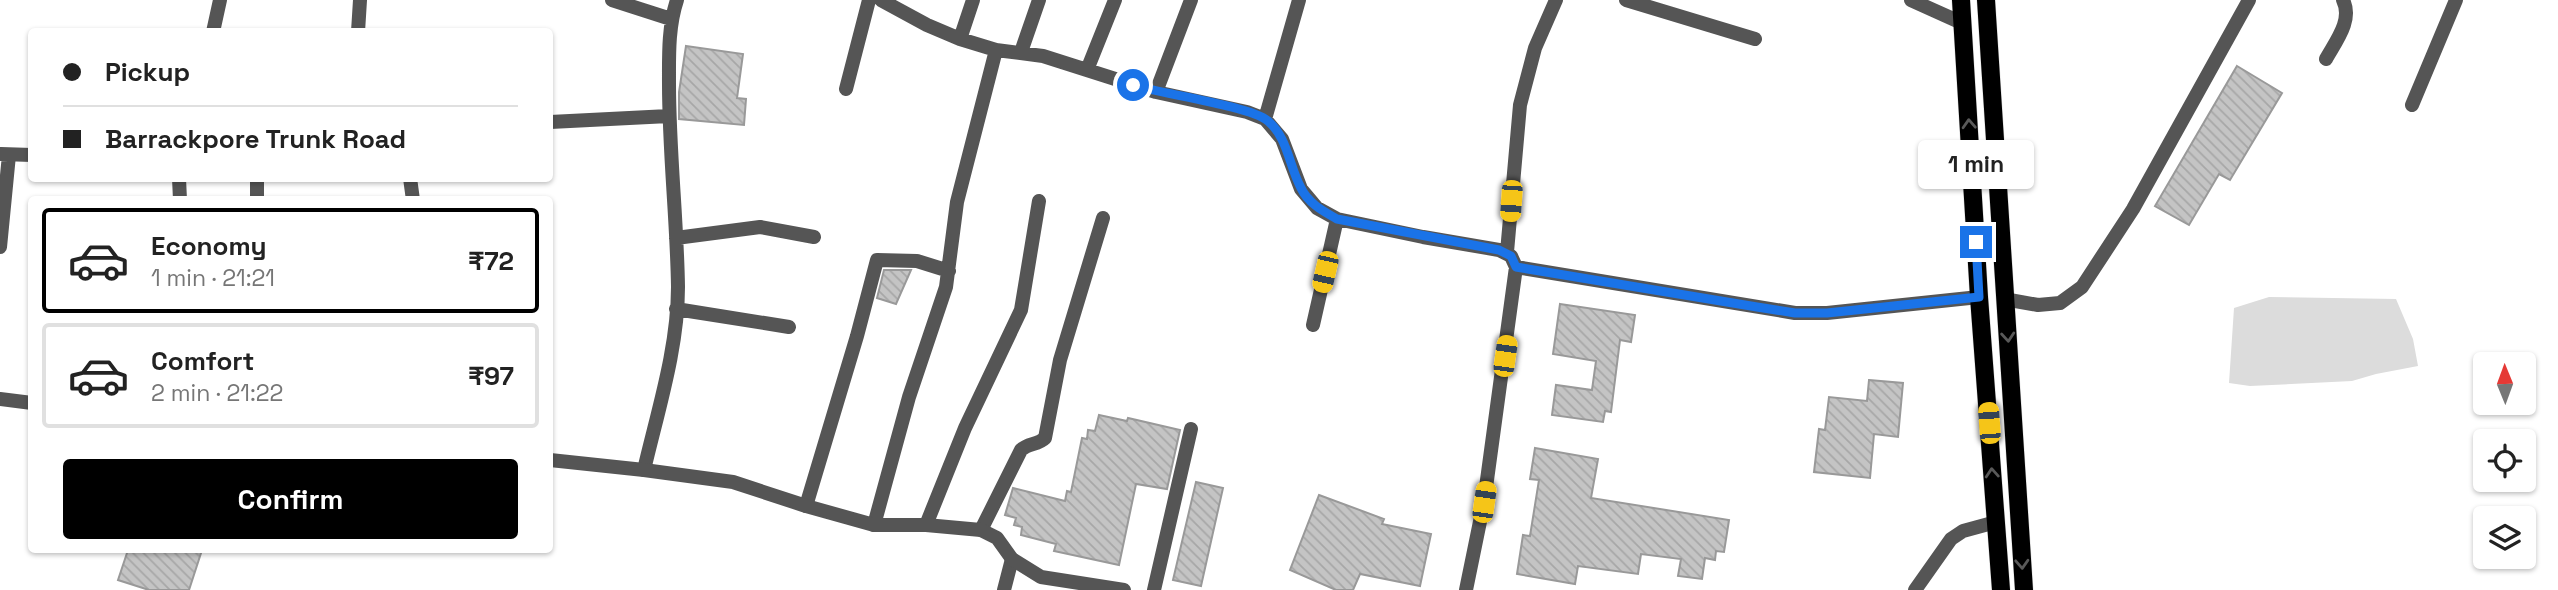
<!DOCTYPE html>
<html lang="en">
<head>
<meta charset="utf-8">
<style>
	body { margin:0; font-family:"Space Grotesk",sans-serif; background:#f6f6f6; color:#222; height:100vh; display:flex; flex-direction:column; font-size:26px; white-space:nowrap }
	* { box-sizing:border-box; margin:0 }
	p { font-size:23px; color:#767676 }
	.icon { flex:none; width:38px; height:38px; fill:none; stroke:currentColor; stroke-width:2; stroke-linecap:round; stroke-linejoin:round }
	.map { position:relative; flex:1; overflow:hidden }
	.details { position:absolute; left:28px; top:196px; width:525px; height:357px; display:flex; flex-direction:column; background:#fff; border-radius:7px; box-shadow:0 2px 5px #0004 }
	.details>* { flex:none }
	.guide { position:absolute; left:28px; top:28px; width:525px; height:154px; border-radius:7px; box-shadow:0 2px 5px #0004; display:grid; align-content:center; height:154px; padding:0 35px; background:#fff }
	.needle { width:46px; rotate:359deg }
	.buttons { position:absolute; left:2473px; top:352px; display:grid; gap:14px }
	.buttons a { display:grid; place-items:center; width:63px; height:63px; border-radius:7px; background:#fff; box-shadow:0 2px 5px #0004; font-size:35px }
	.end { position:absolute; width:32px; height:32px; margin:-16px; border:9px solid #1a73e8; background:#fff; box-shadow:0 0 0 4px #fff }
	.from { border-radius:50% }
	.bubble { position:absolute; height:49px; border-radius:7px; background:#fff; box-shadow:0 2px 5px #0004; font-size:23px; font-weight:700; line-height:49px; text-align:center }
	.car { position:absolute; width:21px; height:42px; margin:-21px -10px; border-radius:9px; box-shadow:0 0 5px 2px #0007; background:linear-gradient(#f5c518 24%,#345 0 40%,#f5c518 0 76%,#345 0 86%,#f5c518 0) }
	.guide b { display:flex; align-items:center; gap:24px; height:66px; font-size:26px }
	.guide b+b { border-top:2px solid #e0e0e0 }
	.guide i { width:18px; height:18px; background:#222 }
	ul { padding:12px 0 0; list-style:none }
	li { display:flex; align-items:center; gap:21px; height:105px; margin:0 14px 10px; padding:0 21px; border:4px solid #e0e0e0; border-radius:7px }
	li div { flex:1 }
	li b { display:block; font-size:26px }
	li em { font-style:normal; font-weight:700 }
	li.on { border-color:#000 }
	li>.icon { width:63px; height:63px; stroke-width:1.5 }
	.action { display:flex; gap:14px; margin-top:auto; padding:14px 35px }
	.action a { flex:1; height:80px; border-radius:7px; background:#000; color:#fff; font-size:28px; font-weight:700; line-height:80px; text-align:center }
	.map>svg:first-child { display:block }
	.park { fill:#dcdcdc }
	.building { fill:url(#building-back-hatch); stroke:#999; stroke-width:2 }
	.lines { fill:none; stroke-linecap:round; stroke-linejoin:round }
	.primary-casing { stroke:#dbdbdb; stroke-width:19 }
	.minor { stroke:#555; stroke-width:14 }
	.tertiary { stroke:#555; stroke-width:14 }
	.primary { stroke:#000; stroke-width:18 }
	.oneway { stroke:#595959 }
	.route { stroke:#1a73e8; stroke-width:9 }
</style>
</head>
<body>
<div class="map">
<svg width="2558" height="590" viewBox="0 0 2558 590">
	<defs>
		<pattern id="building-back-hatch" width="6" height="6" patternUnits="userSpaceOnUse" patternTransform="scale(1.75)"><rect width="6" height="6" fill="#c4c4c4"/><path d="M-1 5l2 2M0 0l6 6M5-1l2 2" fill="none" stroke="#a7a7a7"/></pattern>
	</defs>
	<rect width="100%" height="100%" fill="#fff"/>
	<path class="park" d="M2269 297 2396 299 2413 339 2418 366 2376 374 2352 381 2250 386 2229 383 2234 308Z"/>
	<path class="building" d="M686 46 743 54 737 98 746 99 744 125 679 119V92Z
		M2237 66 2282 93 2230 180 2219 174 2189 225 2155 206Z
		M884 270H911L896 304 877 298Z
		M1560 304 1635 315 1631 342 1620 340 1611 412 1605 411 1603 422 1552 415 1556 385 1592 390 1596 361 1553 354Z
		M1869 380 1903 383 1898 437 1874 434 1870 478 1814 472 1819 429 1825 430 1829 397 1867 401Z
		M1099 415 1127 421 1128 418 1180 430 1167 489 1136 484 1119 565 1054 551 1056 544 1021 535 1022 527 1014 525 1016 518 1005 515 1013 488 1065 501 1067 491 1071 492 1082 438 1087 439 1088 430 1095 431Z
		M1535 448 1598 459 1591 498 1729 520 1724 552 1716 551 1715 560 1705 558 1702 579 1678 576 1681 559 1641 554 1638 574 1578 566 1575 584 1517 574 1523 535 1530 536 1539 480 1530 479Z
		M1196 482 1223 488 1201 586 1173 580Z
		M1319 495 1384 519 1382 524 1431 534 1420 586 1360 574 1353 590H1336L1290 570Z
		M128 550H202L189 590H149L118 580Z"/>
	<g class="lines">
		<g class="primary-casing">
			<path id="primary" d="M1961 0 1979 297 2001 590
				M1986 0 2024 590"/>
		</g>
		<path class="minor" d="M612 0 671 19
			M881 0 927 25 960 39 996 50 1043 56 1156 92 1247 112 1265 119 1282 139 1301 189 1317 208 1337 219 1423 237 1499 250 1511 256 1516 267 1484 502 1466 590
			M1626 0 1755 39
			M1911 0 1962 23
			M213 32 220 0
			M358 32 360 0
			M960 39 973 0
			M1021 52 1039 0
			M2326 59C2336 41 2353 20 2343 0
			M1087 70 1115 0
			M846 89 869 0
			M1156 92 1191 0
			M2412 105 2456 0
			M1265 119 1299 0
			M550 122 669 116
			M1 154 32 155
			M179 178 180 200
			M410 178 413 200
			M257 200V178
			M676 238 760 227 814 237
			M0 247 9 155
			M1507 252 1520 105 1535 48 1556 0
			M1516 267 1795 313H1827L1979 297
			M676 309 789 327
			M1313 325 1337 219
			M644 470C658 410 678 348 678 287 677 219 669 152 669 84 669 56 668 27 677 0
			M806 506 857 336 877 260 917 261 949 271
			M874 525 909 397 946 287 957 202 996 50
			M926 525 965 428 1021 310 1039 201
			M981 530 1021 450C1028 443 1038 445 1045 438L1060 360 1103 218
			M1004 590 1012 559
			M1154 590 1191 429
			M1915 590 1951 539 1963 531 1996 522"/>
		<path class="tertiary" d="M2004 299 2038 305 2060 303 2082 287 2133 209 2249 0
			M0 399 32 403
			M550 460 644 470 733 482 806 506 874 525H926L981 530 997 538 1012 559 1041 577 1124 590"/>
		<use href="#primary" class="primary"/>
	</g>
	<defs><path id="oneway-chevron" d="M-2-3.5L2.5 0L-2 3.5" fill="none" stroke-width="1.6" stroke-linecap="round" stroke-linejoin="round" transform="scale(1.75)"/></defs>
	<g class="oneway">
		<use href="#oneway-chevron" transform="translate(1969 124) rotate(-93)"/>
		<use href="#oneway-chevron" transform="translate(2008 337) rotate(85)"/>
		<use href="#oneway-chevron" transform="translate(1992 473) rotate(-94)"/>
		<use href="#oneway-chevron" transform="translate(2022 564) rotate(87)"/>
	</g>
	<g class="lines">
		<path class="route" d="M1133 85C1162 94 1250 106 1268 121 1288 138 1289 166 1301 188 1308 203 1323 211 1337 219L1499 250 1511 256 1516 267 1757 307 1795 313H1827L1979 297 1976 242"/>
	</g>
</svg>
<div class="buttons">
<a><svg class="needle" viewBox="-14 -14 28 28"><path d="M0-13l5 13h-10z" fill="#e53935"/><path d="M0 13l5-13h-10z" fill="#767676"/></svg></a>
<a><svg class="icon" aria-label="locate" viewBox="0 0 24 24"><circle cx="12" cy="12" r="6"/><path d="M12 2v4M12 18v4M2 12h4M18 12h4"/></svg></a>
<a><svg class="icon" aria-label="layers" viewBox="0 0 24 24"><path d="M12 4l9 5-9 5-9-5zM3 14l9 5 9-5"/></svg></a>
</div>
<i class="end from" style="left:1133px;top:85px"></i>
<i class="end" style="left:1976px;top:242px"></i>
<div class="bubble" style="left:1918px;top:140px;width:116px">1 min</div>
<i class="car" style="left:1511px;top:201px;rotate:184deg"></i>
<i class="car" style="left:1325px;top:272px;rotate:193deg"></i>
<i class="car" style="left:1505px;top:356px;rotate:8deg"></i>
<i class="car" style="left:1989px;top:423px;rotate:356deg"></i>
<i class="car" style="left:1484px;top:502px;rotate:8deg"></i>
<div class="guide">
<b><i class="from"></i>Pickup</b>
<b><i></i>Barrackpore Trunk Road</b>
</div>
<section class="details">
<ul>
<li class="on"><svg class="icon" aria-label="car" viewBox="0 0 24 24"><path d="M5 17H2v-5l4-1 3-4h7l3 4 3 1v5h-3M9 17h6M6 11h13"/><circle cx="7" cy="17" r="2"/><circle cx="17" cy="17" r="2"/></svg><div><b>Economy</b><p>1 min · 21:21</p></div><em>₹72</em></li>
<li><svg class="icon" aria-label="car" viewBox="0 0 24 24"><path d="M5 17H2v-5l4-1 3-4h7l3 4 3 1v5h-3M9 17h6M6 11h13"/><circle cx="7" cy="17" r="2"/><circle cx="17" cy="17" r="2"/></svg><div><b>Comfort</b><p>2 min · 21:22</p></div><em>₹97</em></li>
</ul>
<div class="action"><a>Confirm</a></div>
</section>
</div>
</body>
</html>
